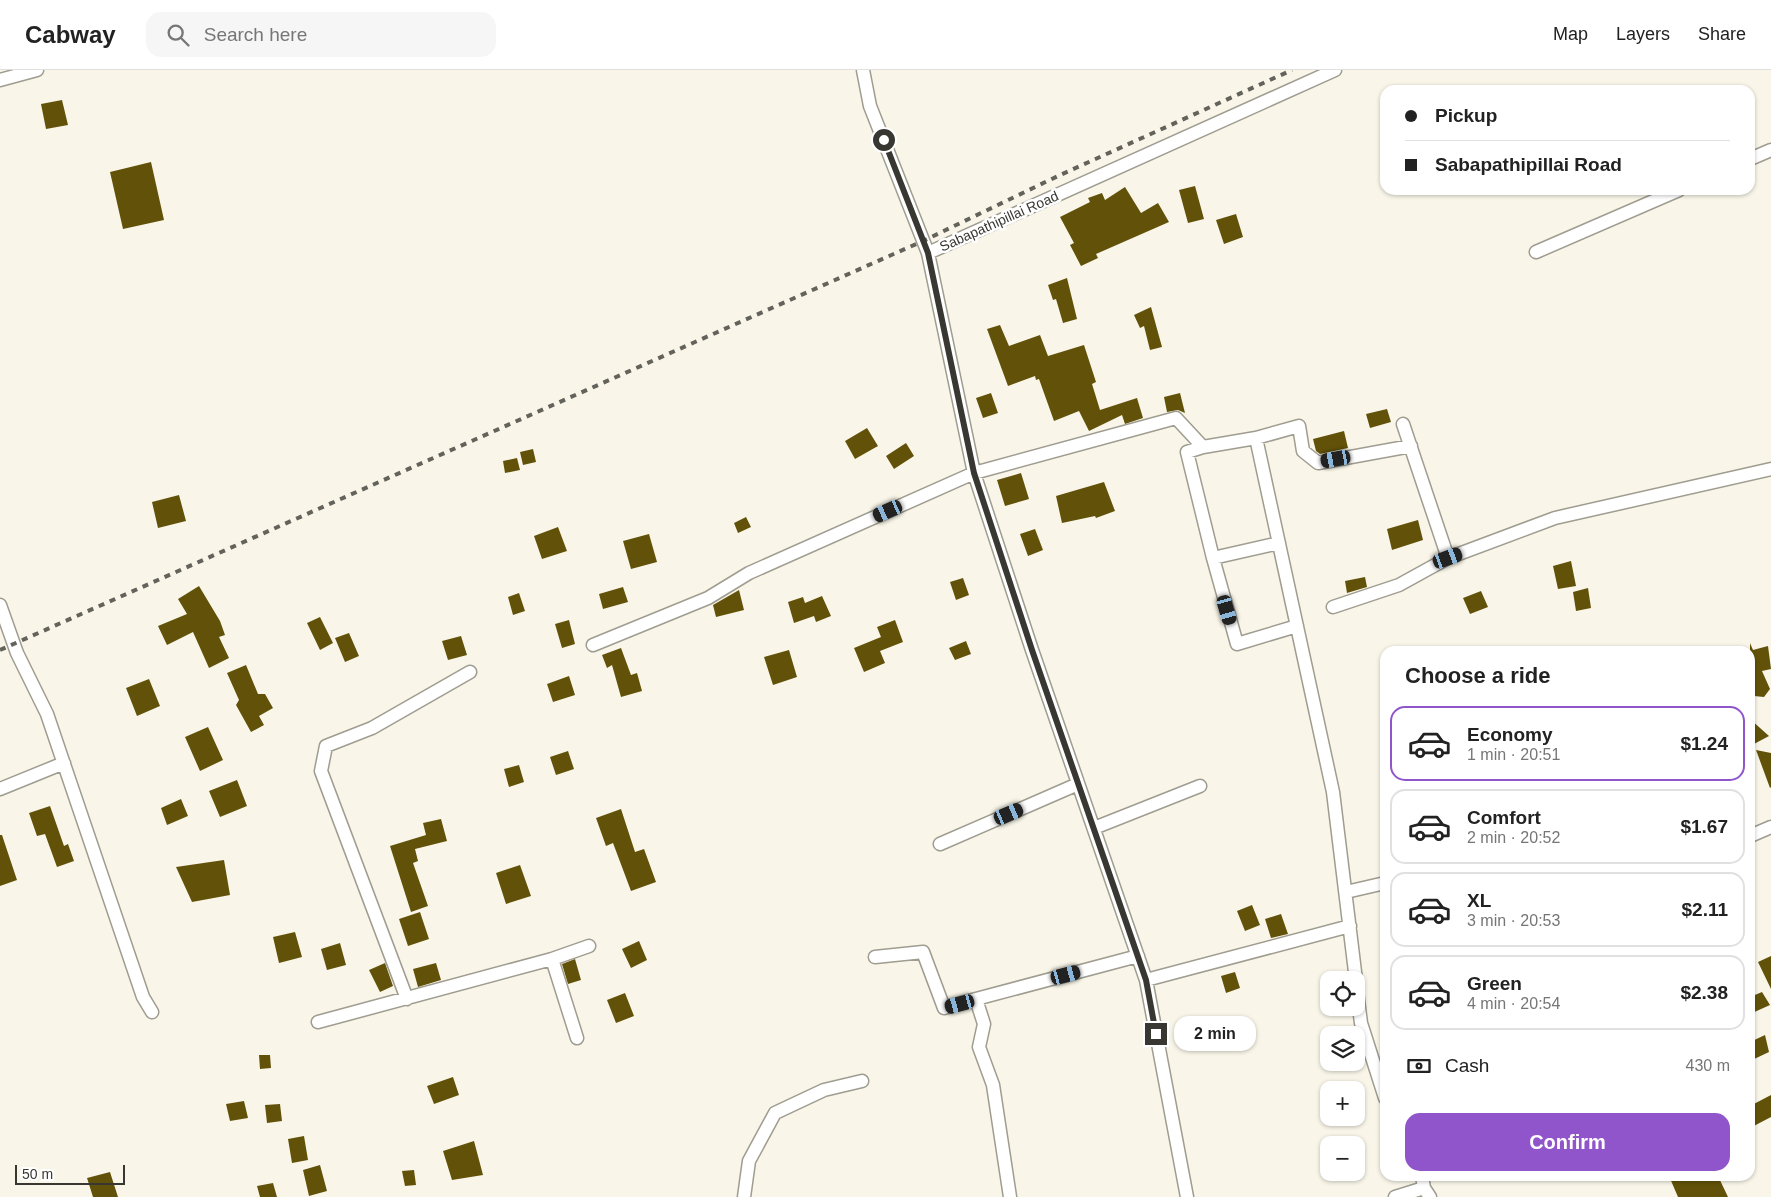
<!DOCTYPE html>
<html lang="en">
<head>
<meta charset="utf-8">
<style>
	body { margin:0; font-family:Helvetica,sans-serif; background:#f6f6f6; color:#222; height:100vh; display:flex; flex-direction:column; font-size:19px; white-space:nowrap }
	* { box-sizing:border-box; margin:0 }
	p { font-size:16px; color:#767676 }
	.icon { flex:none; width:28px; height:28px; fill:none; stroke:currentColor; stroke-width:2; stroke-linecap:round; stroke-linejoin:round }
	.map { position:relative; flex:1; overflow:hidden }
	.drawer { position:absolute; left:1380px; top:576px; width:375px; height:535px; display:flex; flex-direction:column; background:#fff; border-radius:15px; box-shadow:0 1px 4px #0004 }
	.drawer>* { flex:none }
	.guide { position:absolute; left:1380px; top:15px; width:375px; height:110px; border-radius:15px; box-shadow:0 1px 4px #0004; display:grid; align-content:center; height:110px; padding:0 25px; background:#fff }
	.tools { position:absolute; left:1320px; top:901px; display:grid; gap:10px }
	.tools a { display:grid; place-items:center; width:45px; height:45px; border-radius:10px; background:#fff; box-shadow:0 1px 4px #0004; font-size:25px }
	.scale { position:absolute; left:15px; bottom:12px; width:110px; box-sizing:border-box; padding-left:5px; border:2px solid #383732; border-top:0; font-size:14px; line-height:18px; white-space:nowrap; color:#383732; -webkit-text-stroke:4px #fff; paint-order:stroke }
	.end { position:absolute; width:22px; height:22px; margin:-11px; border:6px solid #383732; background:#fff; box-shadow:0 0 0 2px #fff }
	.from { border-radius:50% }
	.bubble { position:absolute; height:35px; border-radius:15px; background:#fff; box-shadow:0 1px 4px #0004; font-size:16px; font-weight:700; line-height:35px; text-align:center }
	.car { position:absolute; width:15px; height:30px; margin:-15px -8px; border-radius:6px; box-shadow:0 0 4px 1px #0007; background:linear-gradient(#222 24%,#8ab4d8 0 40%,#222 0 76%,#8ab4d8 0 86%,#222 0) }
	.guide b { display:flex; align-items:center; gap:18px; height:48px; font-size:19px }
	.guide b+b { border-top:1px solid #e0e0e0 }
	.guide i { width:12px; height:12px; background:#222 }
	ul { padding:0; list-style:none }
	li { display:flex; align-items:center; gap:15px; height:75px; margin:0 10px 8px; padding:0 15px; border:2px solid #e0e0e0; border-radius:15px }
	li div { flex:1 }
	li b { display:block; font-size:19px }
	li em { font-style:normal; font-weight:700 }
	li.on { border-color:#9155cb }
	li>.icon { width:45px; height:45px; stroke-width:1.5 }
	h2 { padding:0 25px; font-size:22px; line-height:60px }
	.pay { display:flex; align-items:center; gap:12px; height:55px; padding:0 25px; font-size:19px }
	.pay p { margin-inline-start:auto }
	.cta { display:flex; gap:10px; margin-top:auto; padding:10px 25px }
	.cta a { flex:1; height:58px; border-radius:15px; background:#9155cb; color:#fff; font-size:20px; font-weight:700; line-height:58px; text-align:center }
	header { display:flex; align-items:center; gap:30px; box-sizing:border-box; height:70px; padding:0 25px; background:#fff; border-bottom:1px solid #e0e0e0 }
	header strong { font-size:24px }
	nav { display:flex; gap:28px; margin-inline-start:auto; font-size:18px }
	.search { width:350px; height:45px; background:#f6f6f6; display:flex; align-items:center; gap:12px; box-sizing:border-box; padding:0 18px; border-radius:15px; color:#767676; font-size:19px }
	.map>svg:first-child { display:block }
	.building { fill:#625209 }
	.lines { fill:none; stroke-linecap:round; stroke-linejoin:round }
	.minor-casing { stroke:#9f9c90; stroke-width:15 }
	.minor { stroke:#fff; stroke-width:12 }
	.rail { stroke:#63625b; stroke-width:4; stroke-dasharray:6 6; stroke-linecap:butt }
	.route { stroke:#383732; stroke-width:6 }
	.labels { text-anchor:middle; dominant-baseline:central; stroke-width:5; stroke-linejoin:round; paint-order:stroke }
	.street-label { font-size:14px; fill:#383732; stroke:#fff }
</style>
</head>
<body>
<header>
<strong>Cabway</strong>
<div class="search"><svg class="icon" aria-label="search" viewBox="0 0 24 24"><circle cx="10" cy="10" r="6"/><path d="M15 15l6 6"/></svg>Search here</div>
<nav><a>Map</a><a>Layers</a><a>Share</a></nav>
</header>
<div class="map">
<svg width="1771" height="1127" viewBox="0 0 1771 1127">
	<rect width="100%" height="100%" fill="#f9f6e9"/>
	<path class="building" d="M62 30 68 55 46 59 41 34Z
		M151 92 164 150 123 159 110 102Z
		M1195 116 1204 149 1188 153 1179 120Z
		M1125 117 1141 143 1158 133 1169 152 1096 184 1098 188 1081 196 1070 175 1074 173 1060 147 1090 132 1088 128 1102 123 1105 130Z
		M1236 144 1243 167 1224 174 1216 150Z
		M1067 208 1077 249 1063 253 1056 229 1053 230 1048 215Z
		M1151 237 1162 277 1150 280 1144 256 1140 258 1134 245Z
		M1000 255 1009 276 1040 265 1048 286 1084 275 1096 312 1092 314 1100 340 1137 328 1143 348 1125 354 1122 345 1089 361 1079 341 1054 351 1039 309 1036 310 1035 306 1008 316 987 259Z
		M991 323 998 343 983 348 976 328Z
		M1180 323 1185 343 1178 340 1167 342 1164 327Z
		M1387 339 1391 352 1370 358 1366 344Z
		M867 358 878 376 855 389 845 371Z
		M1344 361 1348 378 1320 384 1316 381 1313 369Z
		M906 373 914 386 894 399 886 386Z
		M533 379 536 392 523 395 520 382Z
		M517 388 520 400 505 403 503 391Z
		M1021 403 1029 429 1005 436 997 410Z
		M1104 412 1115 441 1096 448 1095 446 1062 453 1056 426Z
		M179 425 186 451 158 458 152 432Z
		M746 447 751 457 738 463 734 453Z
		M1418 450 1423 470 1392 480 1387 459Z
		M558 457 567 481 542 489 534 466Z
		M1035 459 1043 480 1028 486 1020 464Z
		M649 464 657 492 631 499 623 471Z
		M1571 491 1576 516 1558 519 1553 496Z
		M1365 507 1367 517 1347 523 1345 511Z
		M963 508 969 525 956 530 950 512Z
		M199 516 220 551 225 565 219 567 229 588 209 598 193 562 167 575 158 556 187 544 178 529Z
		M623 517 628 532 603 539 599 524Z
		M1588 518 1591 538 1576 541 1573 522Z
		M739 520 744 540 716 547 713 535Z
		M1481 521 1488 537 1470 544 1463 528Z
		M519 523 525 541 513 545 508 527Z
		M822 526 831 546 816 552 814 546 794 553 788 532 803 527 805 533Z
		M320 547 333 573 320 580 307 553Z
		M569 550 575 574 562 578 555 554Z
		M895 550 903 572 880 581 885 593 864 602 854 578 881 567 877 557Z
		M349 563 359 586 345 592 335 568Z
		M461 566 467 585 448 590 442 571Z
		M966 571 971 584 955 590 949 578Z
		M1750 573 1753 580 1768 576 1771 599 1762 601 1770 619 1764 627 1754 626 1750 616Z
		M621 578 631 605 637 603 642 621 621 627 612 595 607 598 602 585Z
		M789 580 797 607 773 615 764 587Z
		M246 595 258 624H265L273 638 259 646 264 655 251 662 236 635 239 630 227 603Z
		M569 606 575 625 553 632 547 614Z
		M149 609 160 636 137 646 126 618Z
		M1750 649 1769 666 1754 674 1750 665Z
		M208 657 223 690 200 701 185 667Z
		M1756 680 1771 683V717L1770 718Z
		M568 681 574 699 556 705 550 687Z
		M519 695 524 712 509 717 504 699Z
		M237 710 247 736 220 747 209 721Z
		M181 729 188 746 167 755 161 738Z
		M50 736 64 776 68 774 74 791 57 797 45 764 37 766 29 743Z
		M621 739 635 782 644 779 656 812 631 821 613 773 606 776 596 748Z
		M441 749 447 771 415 779 418 791 413 793 428 836 411 842 390 776 426 765 423 753Z
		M0 765H2L17 810 0 816Z
		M224 790 230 825 192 832 176 797Z
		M520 795 531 826 506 834 496 803Z
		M1252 835 1260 855 1245 861 1237 841Z
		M420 842 429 869 408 876 399 849Z
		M1281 844 1288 864 1271 868 1265 849Z
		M295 862 302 887 279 893 273 867Z
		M639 871 647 890 631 898 622 879Z
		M340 873 346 895 327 900 321 879Z
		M1771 886V919L1758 892Z
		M575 889 581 910 568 914 562 894Z
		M385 893 393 916 380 922 369 900Z
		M436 893 441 910 418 917 413 899Z
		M1235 902 1240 918 1226 923 1221 906Z
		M1762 922 1770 935 1750 944V927Z
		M625 923 634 946 616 953 607 930Z
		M1765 965 1769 982 1750 991V972Z
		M259 985H270L271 998 260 999Z
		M453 1007 459 1025 434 1034 427 1016Z
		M1771 1025V1047L1750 1058V1036Z
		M244 1031 248 1048 230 1051 226 1034Z
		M280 1034 282 1051 267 1053 265 1035Z
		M304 1066 308 1090 292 1093 288 1069Z
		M474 1071 483 1105 452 1110 443 1081Z
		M320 1095 327 1121 309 1126 303 1100Z
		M414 1100 416 1115 405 1116 402 1101Z
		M110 1102 118 1127H93L87 1108Z
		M1669 1106H1718L1728 1127H1678Z
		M273 1113 277 1127H260L257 1116Z"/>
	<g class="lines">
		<g class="minor-casing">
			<path id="minor" d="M863 0 870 36 928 183
				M0 10 37 0
				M1750 89 1771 80
				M1536 182 1679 120
				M1403 354 1448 488
				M1256 368 1299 356 1303 381 1318 393 1411 376
				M1203 377 1187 382 1213 488 1279 473
				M1213 488 1237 574 1297 556
				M0 535 17 583 47 644 143 927 152 942
				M1333 537 1399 515 1448 488 1555 448 1771 399
				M593 575 708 528 749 503 974 403 1176 348 1203 377 1256 368 1333 722 1356 910
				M0 719 64 693
				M1094 758 1200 716
				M1750 766 1771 757
				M940 774 1078 714
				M1346 822 1385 813
				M875 887 923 882 944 938 976 929
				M552 889 589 876
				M1146 910 1350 856
				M1356 914 1361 953 1385 1028
				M407 929 321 701 326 676 372 658 470 602
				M318 952 552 889 577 968
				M1422 1106 1424 1118 1430 1127
				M744 1127 749 1091 775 1043 824 1020 862 1011
				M1010 1127 993 1015 979 977 984 954 976 929 1138 886
				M1187 1127 1146 910 1032 580 974 403 928 183 1335 0
				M1395 1127 1424 1118"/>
		</g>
		<use href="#minor" class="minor"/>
		<path class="rail" d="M0 580 923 171 1058 106 1292 0"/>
	</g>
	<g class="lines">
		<path class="route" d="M884 70 928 183 974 403 1032 580 1146 910 1156 964"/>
	</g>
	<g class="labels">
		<g class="street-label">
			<text transform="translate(999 151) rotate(-24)">Sabapathipillai Road</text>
		</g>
	</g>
</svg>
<div class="tools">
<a><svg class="icon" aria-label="locate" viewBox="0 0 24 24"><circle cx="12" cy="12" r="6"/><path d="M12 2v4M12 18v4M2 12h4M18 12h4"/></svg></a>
<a><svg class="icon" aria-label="layers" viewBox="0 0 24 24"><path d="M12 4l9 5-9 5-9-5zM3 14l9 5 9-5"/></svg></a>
<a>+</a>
<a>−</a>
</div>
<div class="scale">50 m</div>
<i class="end from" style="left:884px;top:70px"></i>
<i class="end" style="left:1156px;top:964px"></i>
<div class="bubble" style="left:1174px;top:946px;width:82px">2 min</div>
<i class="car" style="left:1336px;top:389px;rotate:260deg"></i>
<i class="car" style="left:888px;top:441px;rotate:246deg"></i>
<i class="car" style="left:1448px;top:488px;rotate:70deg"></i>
<i class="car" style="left:1227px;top:540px;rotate:164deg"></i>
<i class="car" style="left:1009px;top:744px;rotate:67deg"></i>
<i class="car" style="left:1066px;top:905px;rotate:75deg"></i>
<i class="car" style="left:960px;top:934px;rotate:255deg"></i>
<div class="guide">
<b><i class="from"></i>Pickup</b>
<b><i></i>Sabapathipillai Road</b>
</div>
<section class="drawer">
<h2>Choose a ride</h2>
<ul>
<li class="on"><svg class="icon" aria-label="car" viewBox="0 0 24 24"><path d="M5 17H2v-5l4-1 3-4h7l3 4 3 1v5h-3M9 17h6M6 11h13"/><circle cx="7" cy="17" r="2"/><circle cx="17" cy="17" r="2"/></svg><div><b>Economy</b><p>1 min · 20:51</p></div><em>$1.24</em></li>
<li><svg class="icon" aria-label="car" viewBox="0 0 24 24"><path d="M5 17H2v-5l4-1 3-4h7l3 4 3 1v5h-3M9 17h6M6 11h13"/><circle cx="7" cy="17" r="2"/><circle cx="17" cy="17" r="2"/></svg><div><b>Comfort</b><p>2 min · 20:52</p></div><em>$1.67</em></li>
<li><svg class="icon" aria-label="car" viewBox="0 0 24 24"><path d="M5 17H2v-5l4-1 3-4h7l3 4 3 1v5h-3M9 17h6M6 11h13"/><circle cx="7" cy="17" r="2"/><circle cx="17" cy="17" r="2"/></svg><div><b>XL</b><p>3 min · 20:53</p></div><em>$2.11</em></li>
<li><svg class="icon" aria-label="car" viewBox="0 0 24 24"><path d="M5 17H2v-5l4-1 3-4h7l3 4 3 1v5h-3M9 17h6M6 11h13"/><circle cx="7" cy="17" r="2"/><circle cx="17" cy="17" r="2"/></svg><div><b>Green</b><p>4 min · 20:54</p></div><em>$2.38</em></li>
</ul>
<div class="pay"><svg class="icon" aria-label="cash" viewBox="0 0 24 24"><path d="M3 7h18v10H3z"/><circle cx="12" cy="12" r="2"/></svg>Cash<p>430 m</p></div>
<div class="cta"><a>Confirm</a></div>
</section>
</div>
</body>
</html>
